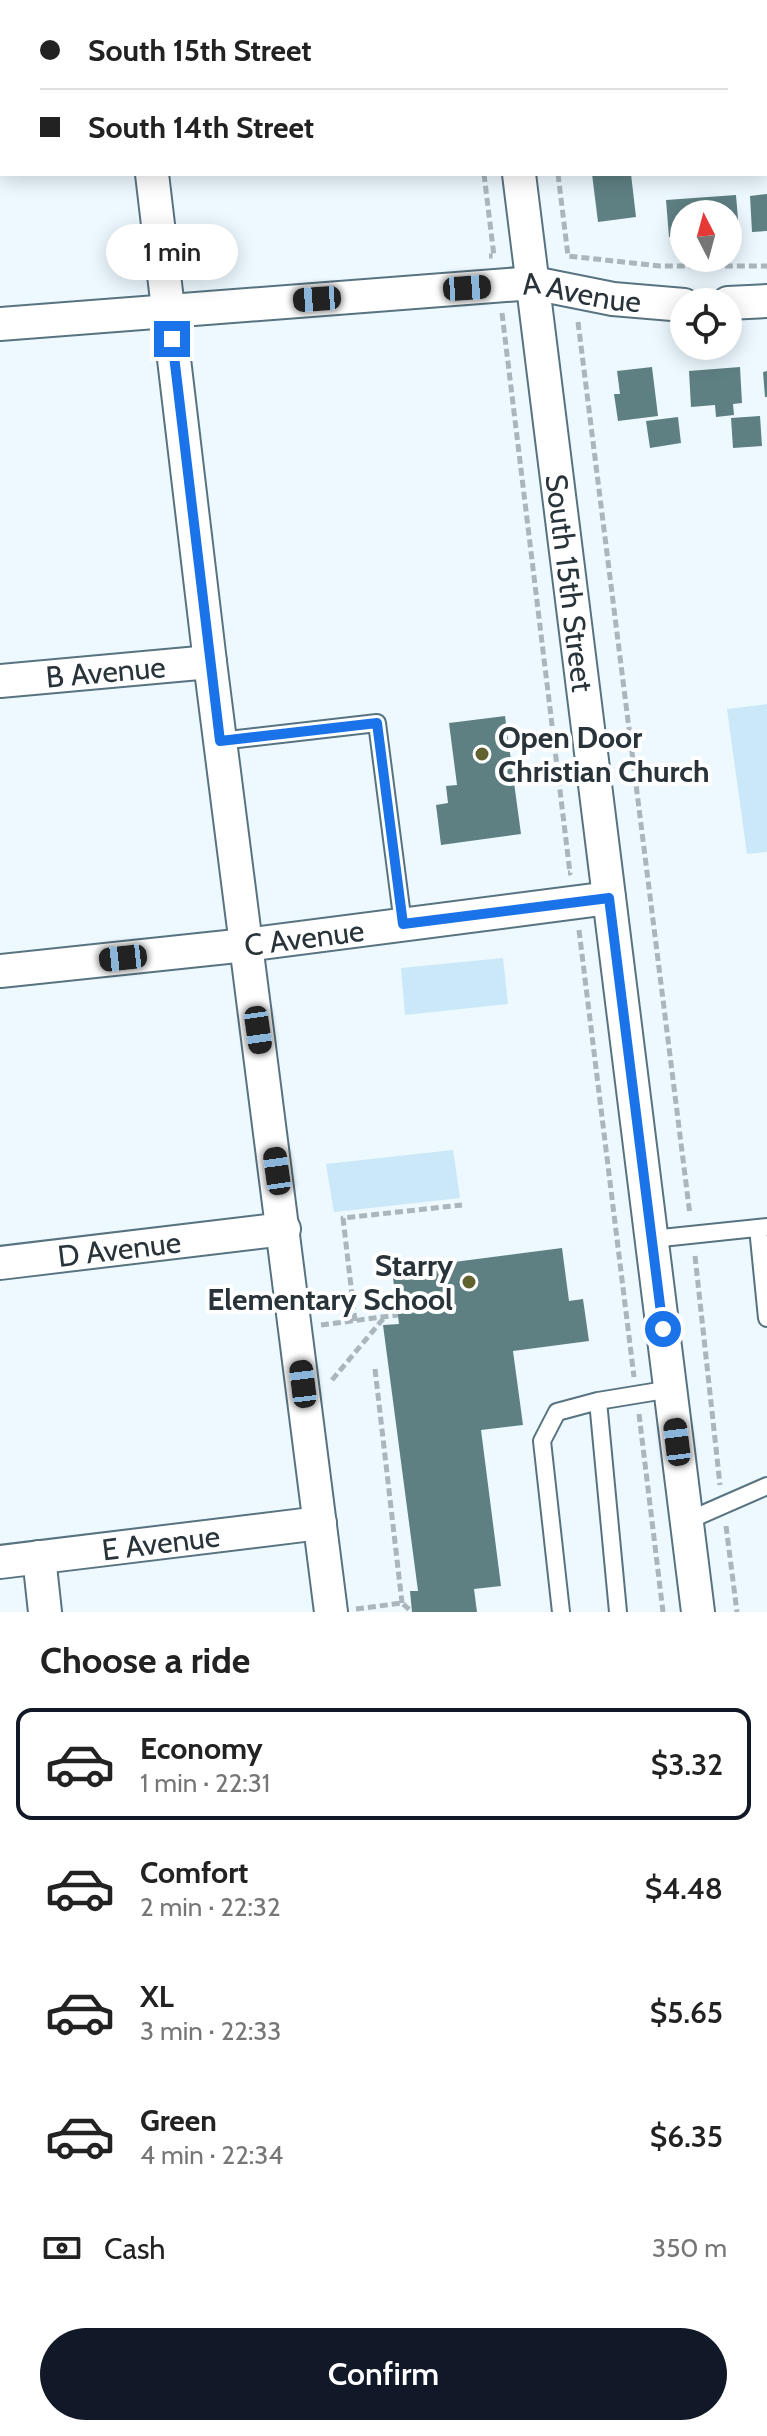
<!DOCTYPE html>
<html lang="en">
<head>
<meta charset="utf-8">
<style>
	body { margin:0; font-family:Cabin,sans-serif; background:#f6f6f6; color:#222; height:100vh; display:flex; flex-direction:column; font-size:30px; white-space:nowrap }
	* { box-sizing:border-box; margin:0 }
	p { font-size:26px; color:#767676 }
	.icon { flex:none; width:44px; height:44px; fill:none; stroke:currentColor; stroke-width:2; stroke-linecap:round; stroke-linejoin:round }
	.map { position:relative; height:1612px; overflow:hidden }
	.drawer { display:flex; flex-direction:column; background:#fff; flex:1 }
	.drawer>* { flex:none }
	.hud { position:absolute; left:0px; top:0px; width:768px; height:176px; box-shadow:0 4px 20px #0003; display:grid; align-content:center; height:176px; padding:0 40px; background:#fff }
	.needle { width:52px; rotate:354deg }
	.tools { position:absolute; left:670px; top:200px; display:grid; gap:16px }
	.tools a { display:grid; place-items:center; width:72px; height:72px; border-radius:50%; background:#fff; box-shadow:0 4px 20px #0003; font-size:40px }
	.end { position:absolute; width:36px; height:36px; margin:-18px; border:10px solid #1a73e8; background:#fff; box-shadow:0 0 0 4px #fff }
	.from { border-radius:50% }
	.bubble { position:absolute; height:56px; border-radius:28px; background:#fff; box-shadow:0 4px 20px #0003; font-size:26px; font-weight:600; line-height:56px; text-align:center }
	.car { position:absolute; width:24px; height:48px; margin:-24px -12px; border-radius:10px; box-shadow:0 0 6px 2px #0007; background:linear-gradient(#222 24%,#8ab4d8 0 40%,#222 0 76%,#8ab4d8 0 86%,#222 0) }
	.hud b { display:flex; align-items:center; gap:28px; height:76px; font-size:30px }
	.hud b+b { border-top:2px solid #e0e0e0 }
	.hud i { width:20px; height:20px; background:#222 }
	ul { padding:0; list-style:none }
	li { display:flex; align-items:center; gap:24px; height:112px; margin:0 16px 12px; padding:0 24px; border:4px solid transparent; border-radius:16px }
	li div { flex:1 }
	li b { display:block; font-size:30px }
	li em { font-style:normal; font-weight:600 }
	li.selected { border-color:#111827 }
	li>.icon { width:72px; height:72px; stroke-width:1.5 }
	h2 { padding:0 40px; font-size:36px; line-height:96px }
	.pay { display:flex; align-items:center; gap:20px; height:88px; padding:0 40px; font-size:30px }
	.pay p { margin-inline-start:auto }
	.cta { display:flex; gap:16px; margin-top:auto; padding:16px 40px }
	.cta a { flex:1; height:92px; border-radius:48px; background:#111827; color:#fff; font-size:32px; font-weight:600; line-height:92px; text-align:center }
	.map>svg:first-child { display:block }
	.green { fill:#cae8f7 }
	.building { fill:#5f8083 }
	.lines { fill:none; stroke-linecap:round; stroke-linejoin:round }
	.service-casing { stroke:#587380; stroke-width:20 }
	.minor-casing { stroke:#587380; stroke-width:36 }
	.path { stroke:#aab6bc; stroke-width:5; stroke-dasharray:8 4; stroke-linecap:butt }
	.service { stroke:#fff; stroke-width:16 }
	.minor { stroke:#fff; stroke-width:32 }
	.route { stroke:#1a73e8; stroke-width:10 }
	.poi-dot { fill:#62622e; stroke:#fff; stroke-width:3 }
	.labels { text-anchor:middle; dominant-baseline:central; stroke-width:8; stroke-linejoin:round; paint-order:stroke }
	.street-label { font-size:30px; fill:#29343a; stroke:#fff }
	.poi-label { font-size:30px; font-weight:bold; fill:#29343a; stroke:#fff; text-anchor:start }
</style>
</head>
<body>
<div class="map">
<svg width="767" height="1612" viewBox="0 0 767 1612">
	<rect width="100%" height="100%" fill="#edf9ff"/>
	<path class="green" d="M767 704V852L747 854 727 709Z
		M503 958 508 1004 405 1015 401 968Z
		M453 1150 460 1198 334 1212 326 1164Z"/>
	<path class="building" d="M592 174H631L636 217 598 222Z
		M767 194V231L752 232 750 196Z
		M736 195 739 231H728V214H684V235L669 237 666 200Z
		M652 367 658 416 618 421 614 394H620L617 371Z
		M740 367 742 403 733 404 734 415 716 417 715 405 691 407 689 371Z
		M767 371V397H765L763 372Z
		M760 416 762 446 733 448 731 418Z
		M678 417 681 443 650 448 646 421Z
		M505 716 521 834 441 845 436 805 448 803 446 786 457 785 449 723Z
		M562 1248 569 1301 583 1299 589 1341 513 1351 523 1425 481 1430 501 1586 474 1589 477 1612H412L410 1591H418L383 1325 399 1324 392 1270Z"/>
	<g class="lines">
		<g class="service-casing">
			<path id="service" d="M701 2 702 0
				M220 741 377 723 403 924
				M758 1228 767 1318
				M652 1239 767 1227
				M598 1401 618 1612
				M687 1521 767 1486
				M561 1612 542 1441 557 1412 598 1401 671 1389"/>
		</g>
		<g class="minor-casing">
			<g id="minor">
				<path d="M130 0V2"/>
				<path d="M499 0V2"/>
				<path d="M152 174 210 662 331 1612"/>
				<path id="s1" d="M519 174 698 1612"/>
				<path d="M728 303 767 301"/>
				<path id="s2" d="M0 324 533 283 613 299 684 305"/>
				<path id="s3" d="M0 681 210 662"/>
				<path id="s4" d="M0 971 246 945 609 898"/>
				<path id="s5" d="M0 1263 284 1229"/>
				<path d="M39 1557 45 1612"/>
				<path id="s6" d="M0 1562 320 1523"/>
			</g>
		</g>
		<path class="path" d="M462 0 463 2
			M536 0V2
			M484 174 494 256H489
			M558 174 568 256 660 266H767
			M502 313 570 873H568
			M578 322 690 1215
			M579 930 634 1377
			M695 1256 720 1485
			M355 1321 343 1218 462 1205
			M321 1325 398 1315
			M375 1369 402 1603
			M332 1380 383 1319
			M639 1414 663 1612
			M726 1526 737 1612
			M356 1609 402 1603 412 1612"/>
		<use href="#service" class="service"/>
		<use href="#minor" class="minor"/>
	</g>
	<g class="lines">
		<path class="route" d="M172 339 220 741 377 723 403 924 609 898 663 1329"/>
	</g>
	<g class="poi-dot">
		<circle cx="482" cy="754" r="8"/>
		<circle cx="469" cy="1282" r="8"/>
	</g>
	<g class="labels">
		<g class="street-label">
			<text stroke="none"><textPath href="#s2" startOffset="584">A Avenue</textPath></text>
			<text stroke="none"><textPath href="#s1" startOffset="412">South 15th Street</textPath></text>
			<text stroke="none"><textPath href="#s3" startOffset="106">B Avenue</textPath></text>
			<text stroke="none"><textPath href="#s4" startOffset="306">C Avenue</textPath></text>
			<text stroke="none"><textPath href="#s5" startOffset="120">D Avenue</textPath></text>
			<text stroke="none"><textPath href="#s6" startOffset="162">E Avenue</textPath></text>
		</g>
		<g class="poi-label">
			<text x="498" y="737">Open Door<tspan x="498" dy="34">Christian Church</tspan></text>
			<text x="453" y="1265" text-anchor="end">Starry<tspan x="453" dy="34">Elementary School</tspan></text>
		</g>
	</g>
</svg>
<div class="tools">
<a><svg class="needle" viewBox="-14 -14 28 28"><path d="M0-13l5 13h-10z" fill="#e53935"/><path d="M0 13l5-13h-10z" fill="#767676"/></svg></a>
<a><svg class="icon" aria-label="locate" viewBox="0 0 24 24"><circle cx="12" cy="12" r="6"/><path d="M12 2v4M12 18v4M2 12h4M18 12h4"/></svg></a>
</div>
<i class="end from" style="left:663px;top:1329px"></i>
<i class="end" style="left:172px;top:339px"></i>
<div class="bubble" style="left:106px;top:224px;width:132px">1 min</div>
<i class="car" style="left:467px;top:288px;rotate:86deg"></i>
<i class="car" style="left:317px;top:299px;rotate:266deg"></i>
<i class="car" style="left:123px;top:958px;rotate:264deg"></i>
<i class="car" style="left:258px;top:1030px;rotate:172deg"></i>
<i class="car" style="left:277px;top:1171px;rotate:352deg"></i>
<i class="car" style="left:303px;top:1384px;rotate:353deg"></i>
<i class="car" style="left:677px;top:1442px;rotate:353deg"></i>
<div class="hud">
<b><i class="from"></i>South 15th Street</b>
<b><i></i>South 14th Street</b>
</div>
</div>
<section class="drawer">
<h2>Choose a ride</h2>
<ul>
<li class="selected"><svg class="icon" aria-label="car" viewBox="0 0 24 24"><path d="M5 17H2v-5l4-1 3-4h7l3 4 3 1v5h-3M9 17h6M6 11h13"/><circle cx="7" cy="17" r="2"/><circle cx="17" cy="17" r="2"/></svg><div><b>Economy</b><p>1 min · 22:31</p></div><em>$3.32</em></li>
<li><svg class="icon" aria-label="car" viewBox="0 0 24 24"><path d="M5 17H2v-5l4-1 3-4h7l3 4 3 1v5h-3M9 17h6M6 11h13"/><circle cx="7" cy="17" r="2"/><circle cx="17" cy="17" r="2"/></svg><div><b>Comfort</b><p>2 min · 22:32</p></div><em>$4.48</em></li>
<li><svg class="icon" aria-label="car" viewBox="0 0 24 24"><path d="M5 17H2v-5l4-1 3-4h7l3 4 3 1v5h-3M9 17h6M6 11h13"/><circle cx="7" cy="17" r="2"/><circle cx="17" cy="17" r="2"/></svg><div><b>XL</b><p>3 min · 22:33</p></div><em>$5.65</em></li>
<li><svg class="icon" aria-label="car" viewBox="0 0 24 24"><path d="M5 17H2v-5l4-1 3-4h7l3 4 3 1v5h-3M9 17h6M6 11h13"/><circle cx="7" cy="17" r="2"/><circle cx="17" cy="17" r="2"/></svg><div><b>Green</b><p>4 min · 22:34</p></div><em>$6.35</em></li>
</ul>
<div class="pay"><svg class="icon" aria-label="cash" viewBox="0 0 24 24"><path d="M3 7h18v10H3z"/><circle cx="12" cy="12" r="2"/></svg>Cash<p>350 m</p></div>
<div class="cta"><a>Confirm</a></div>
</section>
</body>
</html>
